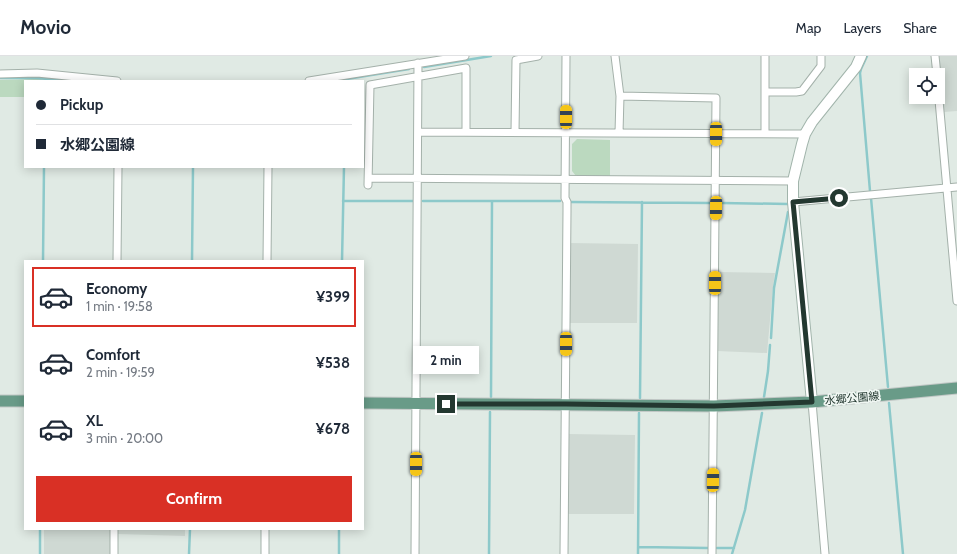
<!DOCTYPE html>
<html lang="en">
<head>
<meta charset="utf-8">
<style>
	body { margin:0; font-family:Cabin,"Noto Sans JP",sans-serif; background:#f2f2f3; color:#1f2937; height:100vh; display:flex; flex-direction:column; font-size:15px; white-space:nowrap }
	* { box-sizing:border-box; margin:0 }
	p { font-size:13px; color:#747a83 }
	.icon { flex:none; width:22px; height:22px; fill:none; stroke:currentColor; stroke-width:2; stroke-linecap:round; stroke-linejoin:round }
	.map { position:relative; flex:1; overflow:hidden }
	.drawer { position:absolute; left:24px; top:204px; width:340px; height:270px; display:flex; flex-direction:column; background:#fff; border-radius:0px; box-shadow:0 2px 10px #0003 }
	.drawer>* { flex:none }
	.hud { position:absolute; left:24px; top:24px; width:340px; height:88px; border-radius:0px; box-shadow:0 2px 10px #0003; display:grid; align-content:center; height:88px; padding:0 12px; background:#fff }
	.tools { position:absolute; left:909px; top:12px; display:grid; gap:8px }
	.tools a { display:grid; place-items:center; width:36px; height:36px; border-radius:0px; background:#fff; box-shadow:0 2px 10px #0003; font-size:20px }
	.end { position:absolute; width:18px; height:18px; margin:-9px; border:5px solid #233830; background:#fff; box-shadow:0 0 0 2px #fff }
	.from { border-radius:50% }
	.bubble { position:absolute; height:28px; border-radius:0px; background:#fff; box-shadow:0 2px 10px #0003; font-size:13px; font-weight:700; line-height:28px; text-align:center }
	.car { position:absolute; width:12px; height:24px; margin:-12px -6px; border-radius:5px; box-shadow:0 0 3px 1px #0007; background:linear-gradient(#f5c518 24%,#345 0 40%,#f5c518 0 76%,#345 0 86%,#f5c518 0) }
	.hud b { display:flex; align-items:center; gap:14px; height:38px; font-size:15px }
	.hud b+b { border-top:1px solid #e0e1e3 }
	.hud i { width:10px; height:10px; background:#1f2937 }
	ul { padding:7px 0 0; list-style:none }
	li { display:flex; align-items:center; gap:12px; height:60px; margin:0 8px 6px; padding:0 4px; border:2px solid transparent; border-radius:0px }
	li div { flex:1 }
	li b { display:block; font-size:15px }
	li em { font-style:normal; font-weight:700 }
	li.on { border-color:#d93025 }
	li>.icon { width:36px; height:36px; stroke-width:1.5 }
	.primary-button { display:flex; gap:8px; margin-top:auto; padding:8px 12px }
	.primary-button a { flex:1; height:46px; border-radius:0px; background:#d93025; color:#fff; font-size:16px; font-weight:700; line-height:46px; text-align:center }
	header { display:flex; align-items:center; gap:24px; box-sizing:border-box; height:56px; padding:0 20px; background:#fff; border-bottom:1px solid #e0e1e3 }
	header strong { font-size:19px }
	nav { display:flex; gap:22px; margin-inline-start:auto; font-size:14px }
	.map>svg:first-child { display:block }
	.built { fill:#cfd9d3 }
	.green { fill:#bbd9bf }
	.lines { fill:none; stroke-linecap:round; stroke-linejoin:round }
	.stream { stroke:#8dc9ca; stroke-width:2.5 }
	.street-casing { stroke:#a4b1aa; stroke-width:9 }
	.secondary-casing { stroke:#a1b4ab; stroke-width:12 }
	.primary-casing { stroke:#c1c7c5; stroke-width:13 }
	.street { stroke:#fff; stroke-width:7 }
	.secondary { stroke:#fff; stroke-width:10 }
	.primary { stroke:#699b88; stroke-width:11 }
	.route { stroke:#233830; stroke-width:5 }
	.labels { text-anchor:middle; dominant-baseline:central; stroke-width:3.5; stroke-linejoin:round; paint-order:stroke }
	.street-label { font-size:11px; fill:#233830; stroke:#f0f7f3 }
</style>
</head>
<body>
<header>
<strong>Movio</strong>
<nav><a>Map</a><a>Layers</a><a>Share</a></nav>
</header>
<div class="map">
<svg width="957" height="498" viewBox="0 0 957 498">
	<rect width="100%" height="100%" fill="#e0eae4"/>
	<path class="built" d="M939 0H957V55L944 56Z
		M569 187 638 188 637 267H569Z
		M718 216 775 217 773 231 767 297 717 295Z
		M568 378 635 379 634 458H567Z
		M44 473H111V498H44Z
		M118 473H185V480L118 478Z"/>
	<path class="green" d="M37 23 59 25H25V41H0V24Z
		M577 83 610 84V120H576L572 115V88Z"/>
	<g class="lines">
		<path class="stream" d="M867 0 861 13 860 17 870 135
			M424 11 491 0
			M0 22H37L70 25
			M334 25 409 13
			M871 142 888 331
			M343 145H414
			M423 145H560
			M570 146 712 147
			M722 147 788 148
			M43 205 44 111
			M192 205 193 111
			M342 205 344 111
			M771 282 774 232 788 156
			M491 341 492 145
			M764 341 768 315 770 289
			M640 342 642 146
			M889 347 903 498
			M639 491 708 492
			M717 492H734
			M40 498V473
			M189 498 190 473
			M339 498V473
			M489 498 490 356
			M638 498 639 357
			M732 498 745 454 762 357"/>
		<g class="street-casing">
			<path id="street" d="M615 0 620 40 619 77
				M935 0 937 19
				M0 18 37 17 117 25
				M309 25 465 0
				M938 33 957 245
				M765 36H796L802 35 821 10V0
				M620 40 716 42 712 498
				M418 76 805 78
				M515 76 516 4 538 0
				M765 78V0
				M369 122 793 125
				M368 129 370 29 466 12V76
				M793 146 957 131
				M117 205 118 111
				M267 205 268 111
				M812 346 825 498
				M114 498V473
				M265 498V473
				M415 498 418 7
				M564 498 567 155V146L565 142 566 0"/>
		</g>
		<g class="secondary-casing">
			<path id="secondary" d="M812 346 793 146V125L802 88 805 78 812 66 856 11 861 0"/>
		</g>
		<g class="primary-casing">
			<path id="primary" d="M0 345H25
				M363 347 714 350 812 346 957 332"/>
		</g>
		<use href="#street" class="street"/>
		<use href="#secondary" class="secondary"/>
		<use href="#primary" class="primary"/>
	</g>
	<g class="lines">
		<path class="route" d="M446 348H566L714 350 812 346 793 146 839 142"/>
	</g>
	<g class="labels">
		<g class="street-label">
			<text transform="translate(852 342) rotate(-5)">水郷公園線</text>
		</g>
	</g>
</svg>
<div class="tools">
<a><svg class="icon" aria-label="locate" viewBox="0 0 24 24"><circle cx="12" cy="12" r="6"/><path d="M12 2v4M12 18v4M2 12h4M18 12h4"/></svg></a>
</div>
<i class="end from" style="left:839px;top:142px"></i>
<i class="end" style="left:446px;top:348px"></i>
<div class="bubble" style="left:413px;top:290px;width:66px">2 min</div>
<i class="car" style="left:566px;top:61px;rotate:0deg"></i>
<i class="car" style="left:716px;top:78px;rotate:180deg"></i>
<i class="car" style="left:716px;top:152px;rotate:181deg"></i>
<i class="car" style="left:715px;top:227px;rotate:0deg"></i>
<i class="car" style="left:566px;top:288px;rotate:180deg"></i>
<i class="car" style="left:416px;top:408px;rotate:180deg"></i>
<i class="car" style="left:713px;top:424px;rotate:1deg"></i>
<div class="hud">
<b><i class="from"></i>Pickup</b>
<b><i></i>水郷公園線</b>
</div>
<section class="drawer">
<ul>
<li class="on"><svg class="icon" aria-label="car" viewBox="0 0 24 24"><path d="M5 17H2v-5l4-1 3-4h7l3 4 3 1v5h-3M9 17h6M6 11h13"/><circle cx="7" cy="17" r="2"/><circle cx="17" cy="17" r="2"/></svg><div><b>Economy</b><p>1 min · 19:58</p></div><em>¥399</em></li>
<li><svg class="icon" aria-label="car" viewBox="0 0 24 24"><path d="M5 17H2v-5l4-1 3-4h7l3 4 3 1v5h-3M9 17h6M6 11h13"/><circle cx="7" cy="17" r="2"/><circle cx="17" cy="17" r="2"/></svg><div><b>Comfort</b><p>2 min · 19:59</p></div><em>¥538</em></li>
<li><svg class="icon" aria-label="car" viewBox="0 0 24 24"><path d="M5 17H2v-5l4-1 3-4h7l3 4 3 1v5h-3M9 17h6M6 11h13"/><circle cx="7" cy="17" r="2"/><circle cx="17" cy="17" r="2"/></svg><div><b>XL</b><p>3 min · 20:00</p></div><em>¥678</em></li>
</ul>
<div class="primary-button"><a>Confirm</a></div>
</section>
</div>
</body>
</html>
